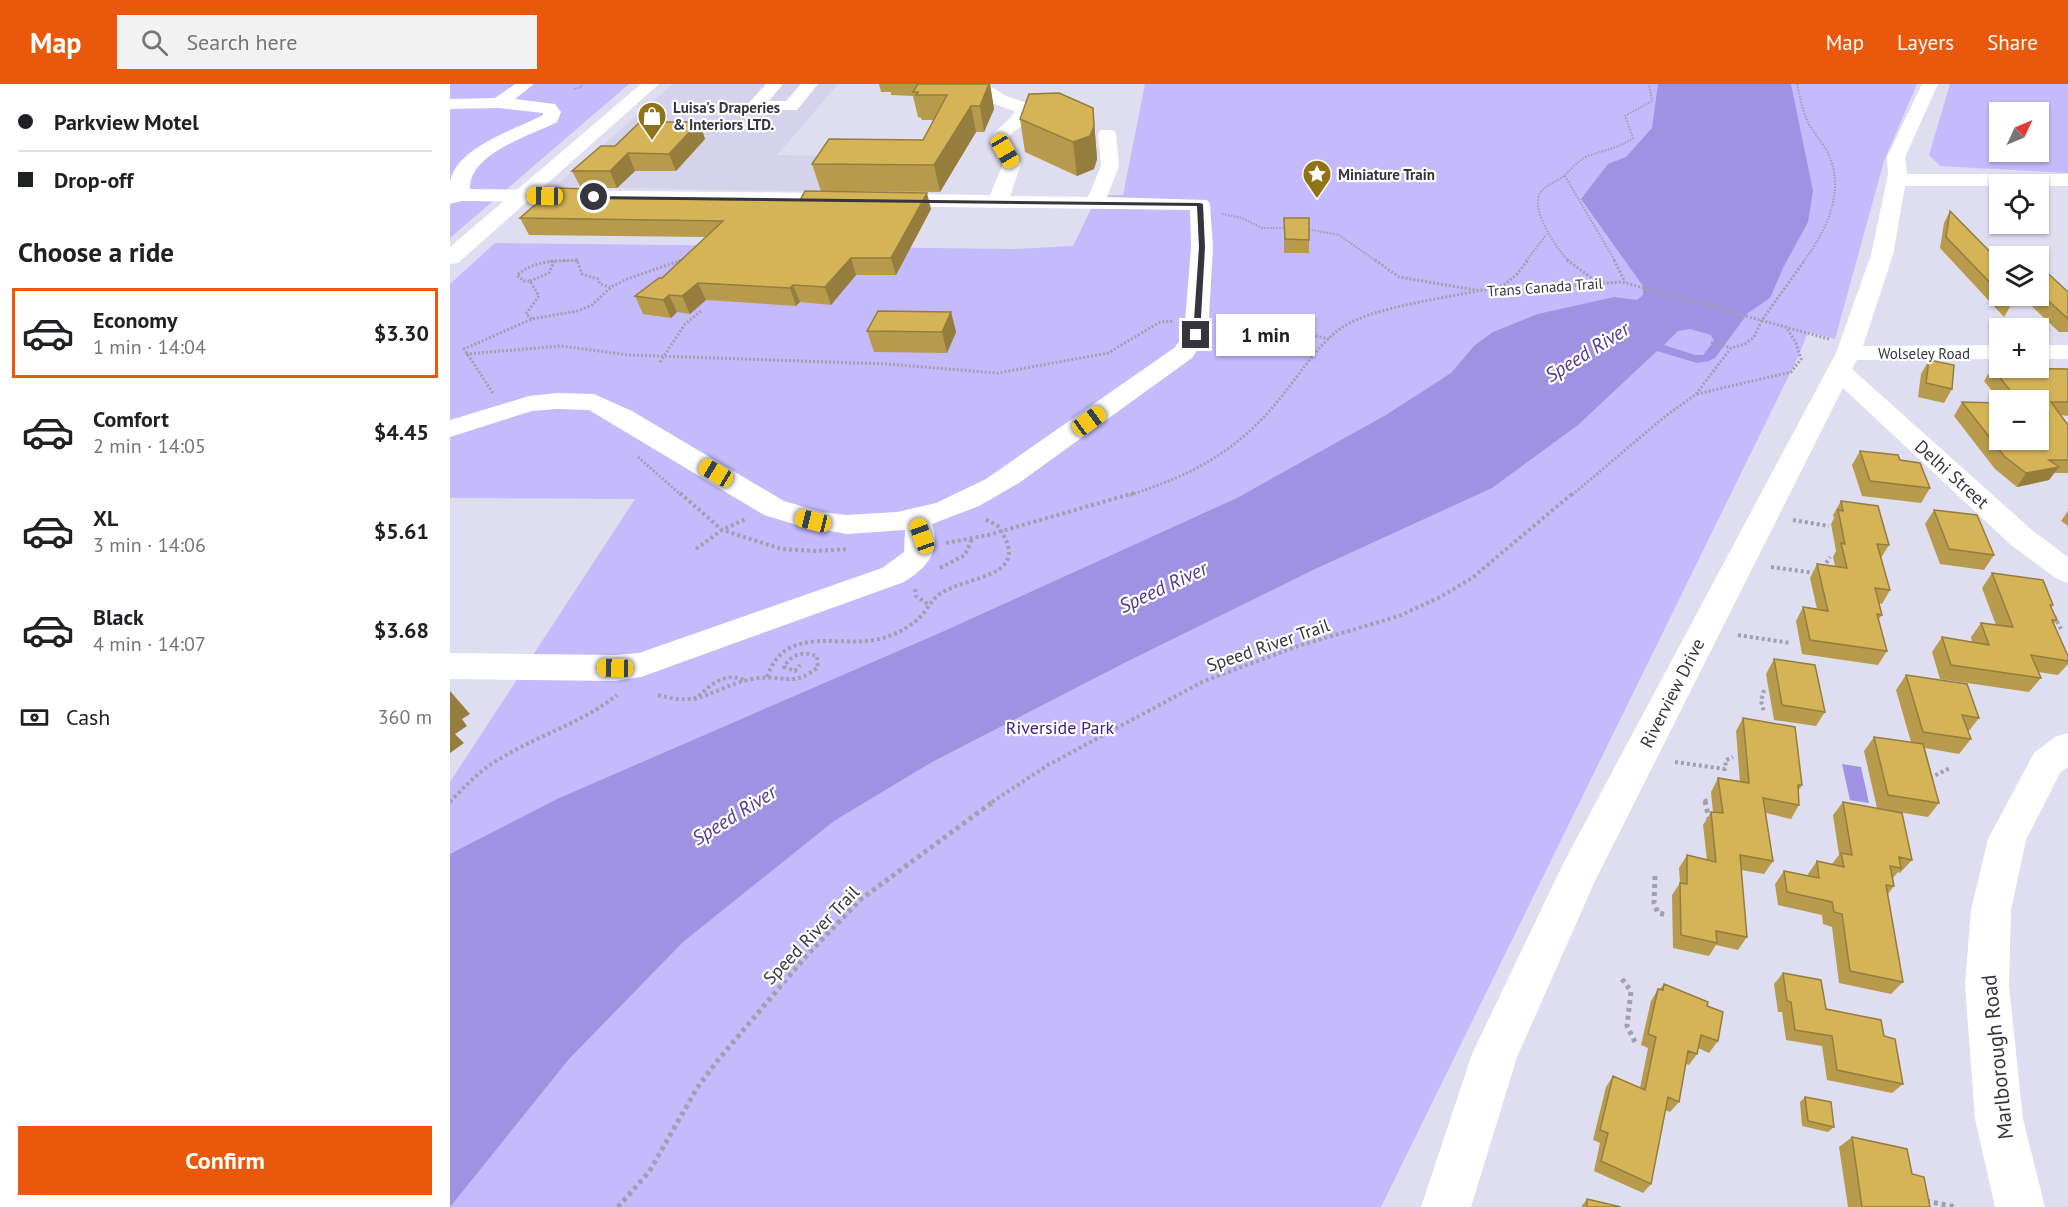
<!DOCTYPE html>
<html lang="en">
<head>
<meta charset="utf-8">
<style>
	body { margin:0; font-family:"PT Sans",sans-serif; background:#f2f2f2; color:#202124; height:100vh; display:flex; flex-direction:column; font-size:22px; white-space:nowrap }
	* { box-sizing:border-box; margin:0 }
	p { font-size:20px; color:#757577 }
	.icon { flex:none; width:33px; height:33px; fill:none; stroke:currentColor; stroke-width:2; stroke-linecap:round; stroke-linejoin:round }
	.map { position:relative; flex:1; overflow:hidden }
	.panel { display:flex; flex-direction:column; background:#fff; width:450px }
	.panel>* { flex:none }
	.banner { display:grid; align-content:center; height:132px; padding:0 18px; background:#fff }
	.needle { width:39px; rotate:46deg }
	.tools { position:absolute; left:1539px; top:18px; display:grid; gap:12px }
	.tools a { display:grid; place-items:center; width:60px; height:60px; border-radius:0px; background:#fff; box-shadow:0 2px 4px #0004; font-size:30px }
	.end { position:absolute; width:27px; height:27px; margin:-14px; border:8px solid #36353d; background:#fff; box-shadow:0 0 0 3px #fff }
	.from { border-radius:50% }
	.bubble { position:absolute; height:42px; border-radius:0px; background:#fff; box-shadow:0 2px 4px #0004; font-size:20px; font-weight:700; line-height:42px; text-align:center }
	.car { position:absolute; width:18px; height:36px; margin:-18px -9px; border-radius:8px; box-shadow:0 0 4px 2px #0007; background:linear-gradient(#f5c518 24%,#345 0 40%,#f5c518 0 76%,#345 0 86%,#f5c518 0) }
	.banner b { display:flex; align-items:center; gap:21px; height:57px; font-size:22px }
	.banner b+b { border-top:2px solid #e0e0e0 }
	.banner i { width:15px; height:15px; background:#202124 }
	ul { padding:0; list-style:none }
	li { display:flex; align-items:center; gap:18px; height:90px; margin:0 12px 9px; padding:0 6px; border:3px solid transparent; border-radius:0px }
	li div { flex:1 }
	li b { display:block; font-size:22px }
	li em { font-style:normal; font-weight:700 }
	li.selected { border-color:#ea580c }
	li>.icon { width:54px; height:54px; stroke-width:1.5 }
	h2 { padding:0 18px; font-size:27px; line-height:72px }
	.pay { display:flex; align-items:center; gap:15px; height:66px; padding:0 18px; font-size:22px }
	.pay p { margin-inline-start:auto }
	.primary-button { display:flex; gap:12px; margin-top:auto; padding:12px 18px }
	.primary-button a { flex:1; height:69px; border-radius:0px; background:#ea580c; color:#fff; font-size:24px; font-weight:700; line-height:69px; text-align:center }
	header { display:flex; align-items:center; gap:36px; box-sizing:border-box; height:84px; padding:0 30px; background:#ea580c; color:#fff }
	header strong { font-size:28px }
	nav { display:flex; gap:33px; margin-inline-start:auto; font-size:21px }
	.search { width:420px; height:54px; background:#f2f2f2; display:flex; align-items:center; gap:15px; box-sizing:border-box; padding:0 21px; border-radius:0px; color:#757577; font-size:22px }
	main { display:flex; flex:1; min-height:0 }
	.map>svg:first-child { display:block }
	.built { fill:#d5d2ec }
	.green { fill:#c4bafc; fill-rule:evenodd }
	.water { fill:#a092e3; fill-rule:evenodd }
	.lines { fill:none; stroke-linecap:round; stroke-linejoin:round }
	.path-far3 { stroke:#a19fae; stroke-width:2; stroke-dasharray:1.5 1.5; stroke-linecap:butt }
	.path-far2 { stroke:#a19fae; stroke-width:3; stroke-dasharray:2 2; stroke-linecap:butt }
	.path-far1 { stroke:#a19fae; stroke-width:4; stroke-dasharray:3 3; stroke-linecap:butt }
	.path { stroke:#a19fae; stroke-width:5; stroke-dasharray:4 4; stroke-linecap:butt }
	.minor { fill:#fff; fill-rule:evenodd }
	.major { fill:#fff; fill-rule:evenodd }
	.wall { fill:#b79a4b }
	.shaded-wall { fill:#957d3d }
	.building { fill:#d5b357; stroke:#957d3d; stroke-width:1.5 }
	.route { fill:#36353d }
	.labels { text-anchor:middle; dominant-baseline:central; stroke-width:4.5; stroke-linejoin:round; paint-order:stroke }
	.far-poi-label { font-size:15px; font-weight:bold; fill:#36353d; stroke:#fff; text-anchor:start }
	.far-street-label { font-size:15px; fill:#36353d; stroke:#fff }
	.street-label { font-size:18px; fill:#36353d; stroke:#fff }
	.park-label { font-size:18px; fill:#3e217f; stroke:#fff }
	.water-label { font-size:20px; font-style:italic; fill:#513896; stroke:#fff }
	.near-street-label { font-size:21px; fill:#36353d; stroke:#fff }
</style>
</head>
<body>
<header>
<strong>Map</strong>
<div class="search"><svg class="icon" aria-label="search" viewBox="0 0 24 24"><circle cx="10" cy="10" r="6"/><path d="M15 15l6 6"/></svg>Search here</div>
<nav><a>Map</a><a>Layers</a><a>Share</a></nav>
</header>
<main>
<section class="panel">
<div class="banner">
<b><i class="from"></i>Parkview Motel</b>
<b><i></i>Drop-off</b>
</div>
<h2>Choose a ride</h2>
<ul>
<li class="selected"><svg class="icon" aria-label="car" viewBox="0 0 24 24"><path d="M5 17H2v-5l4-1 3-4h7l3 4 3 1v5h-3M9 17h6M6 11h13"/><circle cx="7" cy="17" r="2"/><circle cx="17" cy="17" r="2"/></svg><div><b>Economy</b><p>1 min · 14:04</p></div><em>$3.30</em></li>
<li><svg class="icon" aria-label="car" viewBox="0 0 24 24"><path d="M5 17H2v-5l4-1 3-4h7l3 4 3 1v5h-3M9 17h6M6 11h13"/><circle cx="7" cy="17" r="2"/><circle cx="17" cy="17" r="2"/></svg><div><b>Comfort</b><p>2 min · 14:05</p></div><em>$4.45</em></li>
<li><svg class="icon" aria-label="car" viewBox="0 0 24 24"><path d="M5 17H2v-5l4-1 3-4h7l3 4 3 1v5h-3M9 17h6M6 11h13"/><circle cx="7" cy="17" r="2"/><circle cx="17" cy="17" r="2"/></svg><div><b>XL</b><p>3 min · 14:06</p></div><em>$5.61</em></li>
<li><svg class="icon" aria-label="car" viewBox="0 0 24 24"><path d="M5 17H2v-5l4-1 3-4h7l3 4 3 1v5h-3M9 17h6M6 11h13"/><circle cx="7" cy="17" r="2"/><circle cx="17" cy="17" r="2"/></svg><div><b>Black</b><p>4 min · 14:07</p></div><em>$3.68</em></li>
</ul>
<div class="pay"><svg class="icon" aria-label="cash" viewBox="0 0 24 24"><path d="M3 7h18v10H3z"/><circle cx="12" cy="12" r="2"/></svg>Cash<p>360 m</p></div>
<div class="primary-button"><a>Confirm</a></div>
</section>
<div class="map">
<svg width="1618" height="1123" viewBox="0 0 1618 1123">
	<rect width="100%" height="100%" fill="#dfddf0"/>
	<path class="built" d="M223 0H388L327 71 422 73 400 108 105 103Z"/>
	<path class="green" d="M0 0H179L0 154Z
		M695 0H1467L1434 77 1385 255 1358 248 1348 273 931 1123H0V698L185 415 0 414V200L45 159 564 165 623 162 648 111H673Z
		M1500 0H1618V89L1490 82 1479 71ZM1588 28V68H1550V28Z"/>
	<path class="water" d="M1208 0H1341L1363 107 1358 138 1333 184 1320 214 1298 229 1265 274 1259 277 1247 279 1207 267 1128 341 1042 404 865 485 678 577 482 678 384 737 233 858 119 975 0 1123V770L107 715 492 548 787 414 936 331 1001 289 1025 261 1043 248 1088 230 1164 213 1187 216 1193 211V202L1131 115 1158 80 1176 73 1202 44ZM1240 245 1261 251 1264 257 1253 271H1245L1214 261 1228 247Z
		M1392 680 1411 683 1419 719 1400 716Z"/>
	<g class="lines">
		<path class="path-far3" d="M1347 0C1350 12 1352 25 1357 36 1362 48 1373 58 1379 71 1395 109 1376 147 1354 177
			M124 5 132 3 131 0
			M1115 92 1165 177
			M772 130 792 134 812 144H839
			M856 145 889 151 926 177
			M100 177H128
			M228 177 235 175
			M1076 177 1097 150
			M1119 177C1107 166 1082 128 1089 111 1094 101 1107 98 1115 91 1122 85 1127 77 1136 73 1152 66 1168 65 1183 54L1175 32 1202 17 1199 0"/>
		<path class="path-far2" d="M925 176 949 193 1031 207
			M1117 176 1147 198
			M1164 176 1175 198
			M80 197 99 189 104 178
			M1041 207 1172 198 1379 255
			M82 235 76 230 89 212 80 197H74L67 191C85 176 105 177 127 176L132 190 148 195 150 200 160 203
			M771 237 812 240 879 255
			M1261 258 1281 264
			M16 270 111 262 179 271 437 280 548 289 658 269 710 238 724 237
			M210 278 235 240 251 227
			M43 309 14 265 82 235 127 227 142 221 161 203 177 195 232 176
			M1247 310 1341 288 1351 275 1346 259 1336 243
			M188 373 231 411
			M680 411C742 391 786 368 828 317 847 294 864 266 887 247 918 221 1012 213 1054 201L1067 190 1078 176
			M1122 411 1213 334 1246 310 1281 264 1295 260 1304 253 1312 236 1355 176"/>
		<path class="path-far1" d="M230 409 272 446 332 465 366 467 399 465
			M1343 436 1379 442
			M496 459 538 451 684 409
			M246 465 272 446 296 435
			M1321 483 1365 489
			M490 484 515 471 522 455
			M1373 484 1380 473
			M465 505 466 512 479 521
			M1604 532 1611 545
			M1288 551 1340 559
			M317 593C336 538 391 566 433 554 447 550 462 542 472 531 478 524 482 515 490 510 516 491 587 495 547 441L534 435
			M1314 606 1311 617 1314 628
			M208 611C251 624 264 603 302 595 330 589 343 605 368 583L367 572C353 567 341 570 334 583L345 587 350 581
			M244 616C260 602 274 586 296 597
			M1225 678 1275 685 1276 676 1283 673
			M1480 694 1500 684
			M1255 715 1256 718
			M0 718C16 701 32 684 53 673 91 650 132 639 167 611
			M542 718 598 681 754 597 848 562 949 532 990 513 1022 494 1123 409"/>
		<path class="path" d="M1255 717 1259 735
			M1205 792 1204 819 1208 829 1218 831
			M1172 895 1181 907 1177 942 1186 960
			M1476 1117 1506 1123
			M168 1123 199 1088 247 1004 268 976 358 870 411 815 544 717"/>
		<path class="minor" d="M65 0H84L65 15 105 20 111 28 107 38C80 52 19 69 20 105L540 111 553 80 539 56C547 42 560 38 565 27L544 20 516 0H537L556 12 577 19 585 32C577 42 563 44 557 56L571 80 560 112 638 113 651 82 648 50 651 46H663L666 50 669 82 657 113 757 116 760 120 763 163 758 251 742 274 569 399 529 422 482 440C491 468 477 484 454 498L191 593 165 597 0 595V569L165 571 189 569 432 484 454 468 455 446 397 450 347 441 314 431 139 326 107 325 82 327 0 353V336L79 312 107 309 144 310 182 327 334 417 372 428 397 431 447 428 486 419 536 395 724 264 734 251 741 163 740 126 11 117 0 120C0 113 0 104 0 97 8 62 65 46 93 31V29L49 24 0 25V15L45 14Z
			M316 0H333L319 17H336L351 0H368L347 26H299L296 22Z
			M1472 0H1488L1455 73 1457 90H1618V102H1455L1443 171 1413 262 1550 261V275L1407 276 1402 285 1583 447 1618 473V499L1607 495 1561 461 1393 304 1145 797 1067 973 1021 1123H971L1022 970 1114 778 1386 269 1421 171 1438 90 1437 73Z
			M1588 261H1618V275H1588Z
			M1618 649V683L1610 689 1576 756 1561 826 1559 901 1573 1035 1595 1123H1545L1525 1035 1515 901 1521 826 1538 755 1584 669 1605 653Z"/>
		<path class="major" d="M191 0H209L8 179 0 180V163Z"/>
	</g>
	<path class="wall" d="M429 0H540L544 25 534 48H526L490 108 371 107 362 80 473 56 484 36H472L471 34 468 33 463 12 441 11V8H431Z
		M643 24 647 75 644 85 627 92 575 68 570 35Z
		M249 38 255 55 226 87H185L167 104H131L122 87 165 62Z
		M144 105 148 114 481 125 446 191H406L381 221 350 218 346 222 256 216 240 230 227 228 221 234 193 230 185 212 212 194 256 153 79 151 70 134Z
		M1500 127 1550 178V212H1561V221L1554 233 1490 164 1494 139Z
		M834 134 859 156V169H834Z
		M1588 180 1618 208V248H1609L1571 212H1588Z
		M501 228 506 248 497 269 424 268 417 247Z
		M1479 276 1502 305 1494 319 1468 313 1471 290Z
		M1542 284 1618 285V332L1611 331 1618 341V389H1604L1599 396 1567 403 1545 385 1504 332 1512 318 1550 356 1588 316 1550 317 1534 297Z
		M1410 367 1450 376 1480 404 1471 419 1412 412 1402 381Z
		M1391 417 1439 461 1431 474 1440 506 1432 520 1429 519 1432 531 1428 536 1437 567 1428 581 1352 570 1346 537 1353 523 1367 525 1360 494 1367 480 1385 482 1383 473 1386 467 1381 440 1384 434 1383 431Z
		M1484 426 1544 471 1534 486 1490 480 1475 440Z
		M1618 427V442L1611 437Z
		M1542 489 1603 521 1601 524 1607 536 1604 539 1618 577V580L1608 591 1588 588 1591 594 1579 608 1490 595 1482 568 1492 553 1522 558 1521 553 1531 539 1546 541 1532 504Z
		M1324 575 1375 628 1366 642 1324 636 1316 590Z
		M1456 591 1529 634 1518 648 1521 655 1509 670 1475 664 1489 719 1478 733 1448 728 1462 776 1450 789 1448 788 1443 794 1444 802 1438 810 1453 898 1441 910 1389 899 1382 843 1373 840 1372 831 1328 821 1325 800 1334 787 1358 792V790L1367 777 1382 780 1389 771 1383 731 1393 718 1427 724 1414 667 1424 653 1461 658 1446 606Z
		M1293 634 1352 701 1348 707 1349 721 1341 735 1316 729 1323 777 1314 790 1291 786 1297 853 1288 866 1266 861 1259 872 1223 864 1222 811 1230 799 1229 784 1237 771 1257 776 1253 741 1261 728H1263L1261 708 1268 694 1290 698 1286 647Z
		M1333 889 1376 925 1434 952 1453 1000 1442 1009 1377 996 1372 962 1336 956 1332 928H1328L1324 900Z
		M1214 900 1257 922 1268 957 1259 969 1248 964 1247 970 1239 981 1236 980 1229 1018 1220 1028 1215 1026 1201 1100 1193 1109 1144 1087 1150 1059 1143 1056 1156 1003 1163 992 1190 1004 1198 964 1191 961 1201 917 1208 905H1210Z
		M1355 1013 1384 1043 1378 1048 1352 1042 1350 1018Z
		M1402 1053 1462 1090 1480 1123H1398L1389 1063Z
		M1137 1115 1171 1123H1131Z"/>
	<path class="shaded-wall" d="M540 0 544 25 534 48 530 22Z
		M521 22 526 48 490 108 484 81Z
		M643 24 647 75 644 85 627 92 623 58Z
		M249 38 255 55 226 87 219 70Z
		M178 69 185 87 167 104 160 87Z
		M144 105 151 121 134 114Z
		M477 109 481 125 446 191 441 174Z
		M401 174 406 191 381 221 375 203Z
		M248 199 256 216 240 230 232 212Z
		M343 201 350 218 346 222 340 204Z
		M219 211 227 228 221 234 213 216Z
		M501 228 506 248 497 269 492 248Z
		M1609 383 1599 396 1567 403 1576 389Z
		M0 607 20 630 12 635 17 642 5 650 14 659 0 669Z"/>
	<path class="building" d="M468 0H539L530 22H521L484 81 362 80 379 55 473 56 497 11H466L468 8H463Z
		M609 9 643 24 644 42 640 52 623 58 570 35 579 10Z
		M190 38H249L219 70 178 69 160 87H122L151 62H165Z
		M104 104 144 105 134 114 211 115 350 116 355 107 477 109 441 174H401L375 203 343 201 340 204 248 199 232 212 219 211 213 216 185 212 209 194H212L273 137 70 134Z
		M1500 127 1550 178V209L1496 153Z
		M834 134H859V156L835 155Z
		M1588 180 1618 208V235L1588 207Z
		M1552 212H1561V221Z
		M428 227 501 228 492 248 417 247Z
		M1479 276 1504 281 1502 305 1476 299Z
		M1542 284 1618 285V318H1601L1618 341V376H1599L1609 383 1576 389 1554 372 1512 318 1550 319V356H1588V316H1568Z
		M1410 367 1448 371 1450 376 1470 379 1480 404 1420 397Z
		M1391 417 1428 422 1439 461 1427 460 1440 506 1425 504 1432 531 1427 530 1437 567 1360 556 1353 523 1378 527 1367 480 1397 484 1391 459 1395 460 1388 426 1393 427Z
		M1484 426 1527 431 1544 471 1499 465Z
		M1542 489 1593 496 1603 521H1600L1607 536H1602L1618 572V577L1581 571 1591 594 1501 581 1492 553 1539 561 1531 539 1563 543Z
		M1324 575 1365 581 1375 628 1332 621Z
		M1456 591 1517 600 1529 634 1512 631 1521 655 1473 648Z
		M1293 634 1345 643 1352 701H1348L1349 721 1313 714 1323 777 1290 771 1297 853 1266 847 1267 859 1231 851 1230 799 1237 800V771L1266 778 1261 728 1273 729 1268 694 1299 699Z
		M1424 653 1473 660 1489 719 1438 711Z
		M1393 718 1452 729 1462 776 1449 773 1451 784 1440 782 1444 802 1436 801 1453 898 1400 887 1392 830 1384 828 1382 818 1337 808 1334 787 1369 794 1367 777 1394 783 1391 769 1402 771Z
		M1333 889 1371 896 1376 925 1431 936 1434 952 1445 955 1453 1000 1387 986 1382 952 1345 946 1341 918 1337 917Z
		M1214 900 1258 918 1257 922 1273 928 1268 957 1251 951 1247 970 1238 967 1229 1018 1218 1013 1201 1100 1151 1077 1158 1049 1150 1046 1163 992 1195 1006 1206 953 1198 950 1208 905 1213 906Z
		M1355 1013 1381 1018 1384 1043 1358 1037Z
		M1402 1053 1457 1065 1462 1090 1474 1093 1480 1123H1412Z
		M1137 1115 1171 1123H1137Z"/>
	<path class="route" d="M142 112 750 119 753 120 755 163 750 251 746 253 743 251 749 163 747 122 144 115Z"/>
	<defs>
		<g id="shop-pin" transform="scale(1.5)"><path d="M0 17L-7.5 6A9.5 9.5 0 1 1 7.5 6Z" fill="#907318" stroke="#fff"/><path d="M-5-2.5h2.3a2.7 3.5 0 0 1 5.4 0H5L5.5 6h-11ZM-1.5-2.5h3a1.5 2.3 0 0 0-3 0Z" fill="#fff"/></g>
		<g id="sight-pin" transform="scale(1.5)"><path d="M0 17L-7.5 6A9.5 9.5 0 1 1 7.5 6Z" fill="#907318" stroke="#fff"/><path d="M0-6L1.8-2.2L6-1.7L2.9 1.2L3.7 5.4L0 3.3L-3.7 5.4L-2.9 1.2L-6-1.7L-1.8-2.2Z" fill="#fff"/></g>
	</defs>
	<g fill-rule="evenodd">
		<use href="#shop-pin" x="202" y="32"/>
		<use href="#sight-pin" x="867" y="90"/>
	</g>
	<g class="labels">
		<g class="far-poi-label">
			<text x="223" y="23">Luisa's Draperies<tspan x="223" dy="17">&amp; Interiors LTD.</tspan></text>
			<text x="888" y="90">Miniature Train</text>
		</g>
		<g class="far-street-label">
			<text transform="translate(1095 203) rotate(-4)">Trans Canada Trail</text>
			<text x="1474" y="269">Wolseley Road</text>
		</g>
		<g class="street-label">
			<text transform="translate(1502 390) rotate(42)">Delhi Street</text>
			<text transform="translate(818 561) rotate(-19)">Speed River Trail</text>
			<text transform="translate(1222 609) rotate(-63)">Riverview Drive</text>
			<text transform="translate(361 851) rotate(-46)">Speed River Trail</text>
		</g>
		<g class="park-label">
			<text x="610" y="643">Riverside Park</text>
		</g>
		<g class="water-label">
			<text transform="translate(1137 268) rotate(-32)">Speed River</text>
			<text transform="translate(713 503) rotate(-25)">Speed River</text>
			<text transform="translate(284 731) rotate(-32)">Speed River</text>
		</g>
		<g class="near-street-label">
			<text transform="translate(1547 973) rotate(-96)">Marlborough Road</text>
		</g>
	</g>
</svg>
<div class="tools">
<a><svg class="needle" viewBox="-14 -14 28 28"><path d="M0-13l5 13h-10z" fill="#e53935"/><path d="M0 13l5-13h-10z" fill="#757577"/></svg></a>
<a><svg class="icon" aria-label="locate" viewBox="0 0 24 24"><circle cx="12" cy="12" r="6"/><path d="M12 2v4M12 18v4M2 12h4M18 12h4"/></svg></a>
<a><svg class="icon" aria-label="layers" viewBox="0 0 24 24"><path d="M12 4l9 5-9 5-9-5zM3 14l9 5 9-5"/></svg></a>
<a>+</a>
<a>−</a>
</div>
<i class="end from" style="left:144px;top:113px"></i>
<i class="end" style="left:746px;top:251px"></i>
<div class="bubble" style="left:766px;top:230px;width:99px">1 min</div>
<i class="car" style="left:555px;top:67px;rotate:150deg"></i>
<i class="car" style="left:95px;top:112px;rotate:271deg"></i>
<i class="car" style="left:639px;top:337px;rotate:54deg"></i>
<i class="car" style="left:266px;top:389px;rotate:301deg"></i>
<i class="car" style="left:363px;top:437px;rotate:284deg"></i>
<i class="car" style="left:472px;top:452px;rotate:340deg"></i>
<i class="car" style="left:165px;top:584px;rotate:271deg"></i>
</div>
</main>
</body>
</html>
